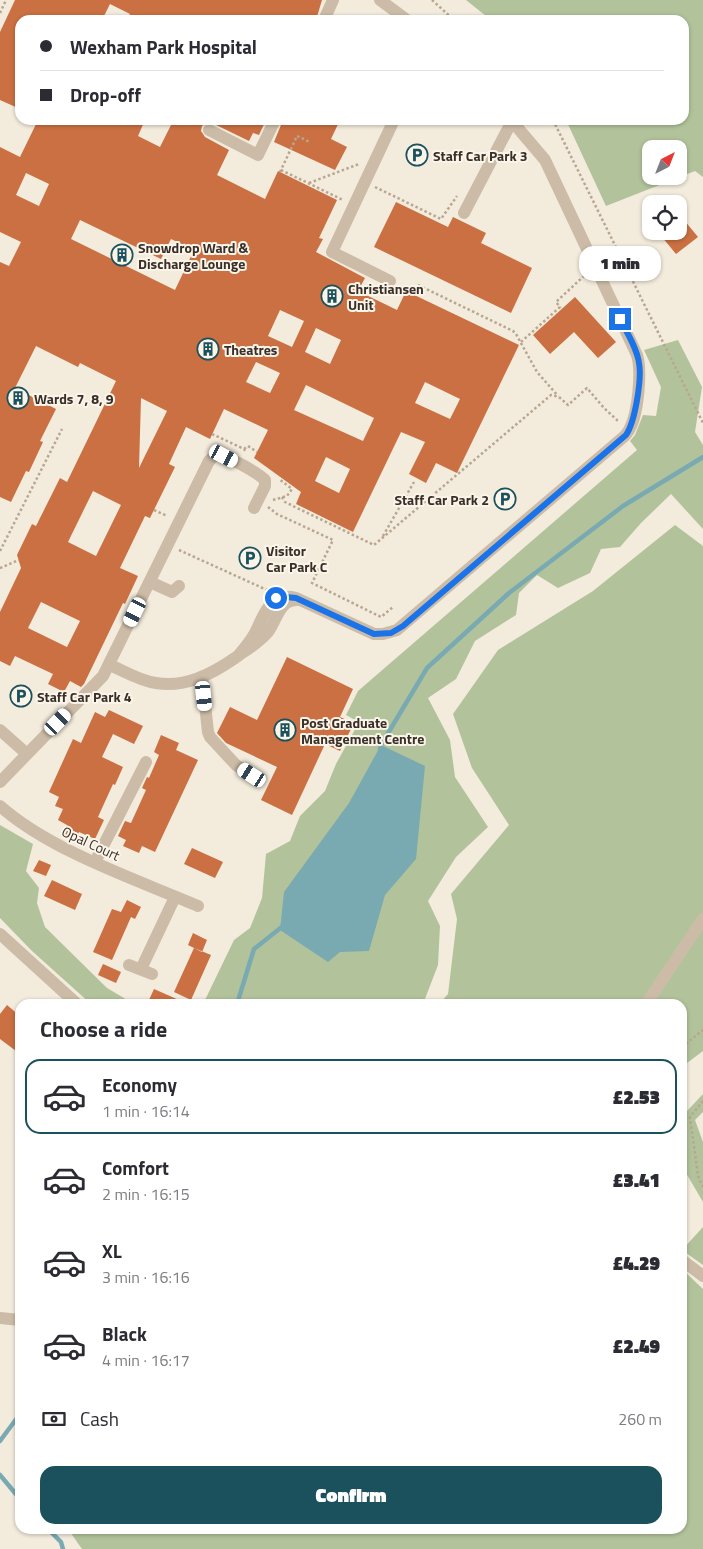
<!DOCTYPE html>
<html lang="en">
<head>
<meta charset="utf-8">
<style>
	body { margin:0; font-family:"Titillium Web",sans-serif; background:#f7f7f7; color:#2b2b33; height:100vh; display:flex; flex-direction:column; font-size:19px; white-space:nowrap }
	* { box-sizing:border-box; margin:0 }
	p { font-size:16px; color:#7c7c81 }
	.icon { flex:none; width:28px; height:28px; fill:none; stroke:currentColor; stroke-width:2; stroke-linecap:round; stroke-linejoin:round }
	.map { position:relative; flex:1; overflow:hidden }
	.sheet { position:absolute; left:15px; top:999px; width:672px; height:535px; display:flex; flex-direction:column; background:#fff; border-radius:15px; box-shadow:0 1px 4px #0004 }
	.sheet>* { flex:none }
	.hud { position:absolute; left:15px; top:15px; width:674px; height:110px; border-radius:15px; box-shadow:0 1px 4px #0004; display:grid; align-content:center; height:110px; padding:0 25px; background:#fff }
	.needle { width:32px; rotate:42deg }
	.controls { position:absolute; left:642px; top:140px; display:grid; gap:10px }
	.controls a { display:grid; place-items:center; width:45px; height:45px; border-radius:10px; background:#fff; box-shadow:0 1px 4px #0004; font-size:25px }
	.end { position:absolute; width:22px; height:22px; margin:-11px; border:6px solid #1a73e8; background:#fff; box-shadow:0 0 0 2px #fff }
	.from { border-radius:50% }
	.bubble { position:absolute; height:35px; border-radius:15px; background:#fff; box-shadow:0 1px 4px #0004; font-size:16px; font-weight:800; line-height:35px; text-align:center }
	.car { position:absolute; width:15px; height:30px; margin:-15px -8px; border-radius:6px; box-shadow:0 0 4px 1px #0007; background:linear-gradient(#fff 24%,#345 0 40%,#fff 0 76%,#345 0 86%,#fff 0) }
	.hud b { display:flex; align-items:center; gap:18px; height:48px; font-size:19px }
	.hud b+b { border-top:1px solid #e1e1e2 }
	.hud i { width:12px; height:12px; background:#2b2b33 }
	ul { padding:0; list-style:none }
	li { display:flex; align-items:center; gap:15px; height:75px; margin:0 10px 8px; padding:0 15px; border:2px solid transparent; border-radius:15px }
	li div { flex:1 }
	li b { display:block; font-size:19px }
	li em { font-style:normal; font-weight:800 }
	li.current { border-color:#1b515c }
	li>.icon { width:45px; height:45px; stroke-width:1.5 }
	h2 { padding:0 25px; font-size:22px; line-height:60px }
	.pay { display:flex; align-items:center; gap:12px; height:55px; padding:0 25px; font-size:19px }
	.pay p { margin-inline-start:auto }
	.cta { display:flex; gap:10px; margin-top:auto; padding:10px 25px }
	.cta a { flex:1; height:58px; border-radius:15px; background:#1b515c; color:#fff; font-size:20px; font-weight:800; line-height:58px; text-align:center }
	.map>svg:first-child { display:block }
	.green { fill:#b2c39b; fill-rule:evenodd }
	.water { fill:#79aab2 }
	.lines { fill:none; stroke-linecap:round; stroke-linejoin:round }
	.stream { stroke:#79aab2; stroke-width:4.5 }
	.building { fill:#cb7042; fill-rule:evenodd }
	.path { stroke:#b8a691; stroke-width:2.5; stroke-dasharray:2.5 2.5; stroke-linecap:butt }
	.minor { stroke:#ccbca7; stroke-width:12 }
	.route { stroke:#1a73e8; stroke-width:6 }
	.labels { text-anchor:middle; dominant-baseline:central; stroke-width:4; stroke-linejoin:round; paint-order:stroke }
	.poi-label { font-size:14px; font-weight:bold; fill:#382f28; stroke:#fbf4e9; text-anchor:start }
	.street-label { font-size:14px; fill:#382f28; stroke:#fbf4e9 }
</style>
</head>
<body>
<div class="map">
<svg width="703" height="1549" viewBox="0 0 703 1549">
	<rect width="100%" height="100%" fill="#f3ebdc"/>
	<path class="green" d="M466 0H703V177L695 171 606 206 566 120H684V20H491ZM651 149H679V176H651Z
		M678 340 702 387 695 432 703 445V529L671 494 641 523 620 547 601 549 590 573 558 588 537 575 519 593 516 615 475 641 456 679 428 698 450 740 455 777 488 827 456 857 428 901 440 926 438 965 423 1004H199L206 998 234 940 250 928 262 898 266 854 290 841 300 816 325 791 336 764 359 722 346 715 358 691 637 450 630 441 635 435 643 415 656 416 661 387 644 350Z
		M675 525 703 546V1051L683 1066 682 1004H439L448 994 457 919 451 894 509 825 472 768 453 714 498 650 593 591Z
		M0 825 33 844 26 871 39 888 37 903 45 927 107 988 134 1004H91L32 951 0 918Z
		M703 1094V1112L695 1120 703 1142V1202L686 1173 684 1129 687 1111Z
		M703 1227V1265L682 1250Z
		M683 1270 703 1289V1549H82L68 1529H682Z"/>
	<path class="water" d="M381 745 425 766 416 859 385 895 369 951 340 952 328 962 280 930 284 892 349 803Z"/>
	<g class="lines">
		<path class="stream" d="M380 750 381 745 427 668 509 593 623 506 703 457
			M237 1004 254 949 283 926
			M0 1441 20 1414
			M0 1475 20 1499
			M48 1529 61 1542 63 1549"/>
	</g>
	<path class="building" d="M15 0H322L316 20H127L130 14 110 4 102 20H20V109L0 100V32Z
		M38 120H145L138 136 160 147 172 123 176 124 178 120H266L259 135 253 133 249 141 212 123 208 122 202 126 201 131 205 137 229 150 217 175 265 199 278 171 337 200 319 238 323 239 316 252 365 278 358 291 397 310 406 291 519 345 457 473 436 463 426 483 409 474 425 442 401 432 353 532 296 504 301 492 254 458 268 430 224 409 210 439 186 427 169 464 175 467 150 518 145 516 120 568 138 576 125 604 123 603 84 684 81 687 70 681 64 692 48 684 53 674 15 656 10 666 0 661V612L21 568 17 555 32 524 36 526 60 478 67 482 116 381 80 363 78 367 36 346 15 388 56 409 40 441 43 442 29 472 26 471 11 502 0 497V262L9 266 21 242 0 232V147L20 157ZM26 173 49 184 39 206 16 195ZM80 220 161 259 171 239 194 250 175 290 71 239ZM280 310 304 321 292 347 268 336ZM316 328 341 340 330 364 305 352ZM256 362 280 373 270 393 246 382ZM425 382 460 399 450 419 415 403ZM306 385 374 418 363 441 294 410ZM141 398 167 411 139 468ZM326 457 350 469 339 493 315 481ZM93 491 121 505 96 556 68 542ZM41 602 80 621 67 647 28 628Z
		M283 120H340L331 139 347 147 335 170 274 142Z
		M396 202 448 227 453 217 486 233 481 243 532 268 511 313 374 247Z
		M679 214 698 237 676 254 657 231H679Z
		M575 297 616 342 598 358 574 332 550 354 533 335Z
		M287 657 353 689 340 717 354 723 340 751 325 744 292 815 261 800 277 767 226 743 217 733 230 707 257 720Z
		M109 710 143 726 134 744 113 734 102 757 123 767 115 785 113 784 98 817 104 820 95 839 79 832 75 840 63 835 67 825 58 820 63 809 55 806 59 797 49 792 73 739 81 743 95 712 105 717Z
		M161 735 179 743 176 750 198 760 155 852 142 846 139 853 123 846 126 840 118 836 125 821 131 823 146 790 142 788 147 777 149 778 159 755 154 752Z
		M192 848 223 862 215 878 184 864Z
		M39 860 51 865 46 876 33 871Z
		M52 880 82 894 75 910 44 896Z
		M127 900 141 907 135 919 131 917 112 960 93 952 112 909 121 912Z
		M193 933 207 940 202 952 188 945Z
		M194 948 211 955 191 1000 174 992Z
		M103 964 121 972 116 983 98 975Z
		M154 989 188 1004H158L149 1000Z
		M7 1005 20 1016V1054L0 1039V1014Z"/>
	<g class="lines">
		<path class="path" d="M432 0 454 20
			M0 13 6 0
			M553 120 703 423
			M281 170 343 200
			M280 172 297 136 310 142
			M309 183 359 164
			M375 187 441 219 457 196
			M418 285 513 331 516 334 537 372 558 396
			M521 342 560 307 556 302 585 275
			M212 434 244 449 246 452
			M244 449 248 446 257 452
			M282 497 285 502 295 507 374 545 551 395 559 397 568 405 587 388 604 408 618 421
			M273 500 287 496 292 489 279 479
			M268 507 277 514 333 540 312 583 381 617 393 607
			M154 510 167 516
			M383 536 414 482
			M179 550 267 590
			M0 551 62 429
			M0 568 19 560
			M682 1047 703 1030
			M703 1101 690 1117 698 1176 703 1187"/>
		<path class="minor" d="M380 0 407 20
			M324 20 333 0
			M209 130 258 155 275 120
			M464 213 512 121
			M390 281 332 252 394 120
			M150 582 172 592 179 586
			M238 656C244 649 250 642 255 633 264 615 270 591 296 598L374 634H383L397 630 620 440C624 437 628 433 630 428 638 413 642 371 637 355L545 160 511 120
			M110 665C124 671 140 681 156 683 185 688 212 674 235 658 246 650 259 643 268 632 277 620 279 600 297 600
			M202 677 208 732 210 737 236 765 251 775
			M0 730 27 754
			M0 782 103 676 209 461 215 455C224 453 258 473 265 480V486L254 508
			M0 806C51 851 135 879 198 906
			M95 862 146 762
			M0 934 77 1004
			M129 965 152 974
			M141 969 175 897
			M646 1004 703 919
			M682 1260 703 1276
			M0 1318 20 1320"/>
	</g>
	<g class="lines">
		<path class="route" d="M276 598 286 597 296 598 374 634 391 633 403 626 626 435C635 422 642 379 639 363 637 348 627 333 620 319"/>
	</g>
	<defs>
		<g id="parking-ring" transform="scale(1.125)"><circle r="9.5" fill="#fbf4e9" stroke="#1b515c" stroke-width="1.5"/><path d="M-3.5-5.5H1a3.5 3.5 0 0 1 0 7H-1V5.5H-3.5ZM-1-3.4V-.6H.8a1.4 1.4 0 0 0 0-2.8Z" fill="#1b515c"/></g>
		<g id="building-ring" transform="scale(1.125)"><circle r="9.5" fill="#fbf4e9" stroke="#1b515c" stroke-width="1.5"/><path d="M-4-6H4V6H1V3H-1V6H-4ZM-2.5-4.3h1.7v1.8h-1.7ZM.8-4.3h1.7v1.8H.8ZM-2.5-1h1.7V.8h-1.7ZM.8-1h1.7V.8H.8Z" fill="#1b515c"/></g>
	</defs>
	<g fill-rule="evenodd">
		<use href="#parking-ring" x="417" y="155"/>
		<use href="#building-ring" x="122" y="255"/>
		<use href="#building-ring" x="332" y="296"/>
		<use href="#building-ring" x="208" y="349"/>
		<use href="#building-ring" x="18" y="398"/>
		<use href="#parking-ring" x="505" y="499"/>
		<use href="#parking-ring" x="250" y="558"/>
		<use href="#parking-ring" x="21" y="696"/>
		<use href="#building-ring" x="285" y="730"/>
	</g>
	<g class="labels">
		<g class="poi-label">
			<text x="433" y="155">Staff Car Park 3</text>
			<text x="138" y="247">Snowdrop Ward &amp;<tspan x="138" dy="16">Discharge Lounge</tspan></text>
			<text x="348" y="288">Christiansen<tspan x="348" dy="16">Unit</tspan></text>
			<text x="224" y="349">Theatres</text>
			<text x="34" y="398">Wards 7, 8, 9</text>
			<text x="489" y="499" text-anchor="end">Staff Car Park 2</text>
			<text x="266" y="550">Visitor<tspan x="266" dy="16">Car Park C</tspan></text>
			<text x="37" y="696">Staff Car Park 4</text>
			<text x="301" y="722">Post Graduate<tspan x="301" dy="16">Management Centre</tspan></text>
		</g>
		<g class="street-label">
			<text transform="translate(91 843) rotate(25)">Opal Court</text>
		</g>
	</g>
</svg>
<div class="controls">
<a><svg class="needle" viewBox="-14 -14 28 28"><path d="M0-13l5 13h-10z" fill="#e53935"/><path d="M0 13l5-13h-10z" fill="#7c7c81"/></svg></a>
<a><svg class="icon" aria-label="locate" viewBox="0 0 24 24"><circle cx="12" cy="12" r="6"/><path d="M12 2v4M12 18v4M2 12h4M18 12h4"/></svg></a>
</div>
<i class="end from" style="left:276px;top:598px"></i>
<i class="end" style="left:620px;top:319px"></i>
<div class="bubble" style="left:579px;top:246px;width:82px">1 min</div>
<i class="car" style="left:224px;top:456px;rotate:117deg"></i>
<i class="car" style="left:135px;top:612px;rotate:206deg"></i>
<i class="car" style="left:204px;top:696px;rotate:174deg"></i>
<i class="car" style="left:58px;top:722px;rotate:44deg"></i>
<i class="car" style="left:252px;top:775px;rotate:303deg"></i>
<div class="hud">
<b><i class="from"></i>Wexham Park Hospital</b>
<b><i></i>Drop-off</b>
</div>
<section class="sheet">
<h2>Choose a ride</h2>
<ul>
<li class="current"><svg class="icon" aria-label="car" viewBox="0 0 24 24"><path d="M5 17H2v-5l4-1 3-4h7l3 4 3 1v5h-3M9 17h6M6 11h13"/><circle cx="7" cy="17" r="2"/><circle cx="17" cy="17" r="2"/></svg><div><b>Economy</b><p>1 min · 16:14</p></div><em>£2.53</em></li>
<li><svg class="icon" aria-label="car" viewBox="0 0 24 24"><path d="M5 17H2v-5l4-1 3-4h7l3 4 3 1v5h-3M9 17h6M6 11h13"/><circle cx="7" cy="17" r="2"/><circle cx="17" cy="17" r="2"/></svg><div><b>Comfort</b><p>2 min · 16:15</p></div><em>£3.41</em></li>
<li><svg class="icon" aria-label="car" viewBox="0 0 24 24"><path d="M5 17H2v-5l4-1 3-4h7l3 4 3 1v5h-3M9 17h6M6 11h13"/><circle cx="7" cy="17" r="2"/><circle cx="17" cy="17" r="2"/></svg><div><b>XL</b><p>3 min · 16:16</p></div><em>£4.29</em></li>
<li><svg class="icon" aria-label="car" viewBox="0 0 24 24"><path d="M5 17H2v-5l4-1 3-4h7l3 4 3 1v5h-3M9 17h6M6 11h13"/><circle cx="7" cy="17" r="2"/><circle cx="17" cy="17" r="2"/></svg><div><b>Black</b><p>4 min · 16:17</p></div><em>£2.49</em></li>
</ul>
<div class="pay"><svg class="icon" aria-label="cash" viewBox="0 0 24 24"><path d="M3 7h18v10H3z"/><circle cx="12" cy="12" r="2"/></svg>Cash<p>260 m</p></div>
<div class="cta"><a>Confirm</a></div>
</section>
</div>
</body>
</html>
